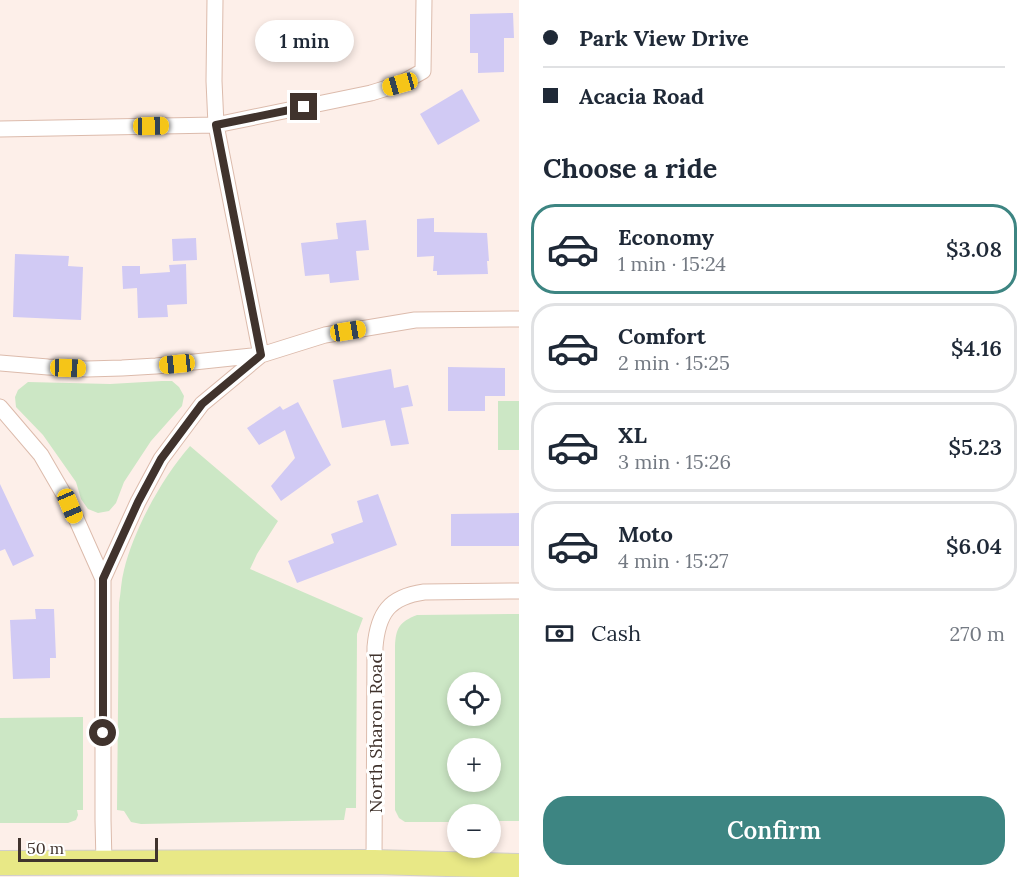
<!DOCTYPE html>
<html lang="en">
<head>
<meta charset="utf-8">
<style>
	body { margin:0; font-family:Lora,serif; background:#f6f6f7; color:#1f2937; height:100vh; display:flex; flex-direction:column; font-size:22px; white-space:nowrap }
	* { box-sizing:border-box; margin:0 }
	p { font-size:20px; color:#747a83 }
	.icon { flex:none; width:33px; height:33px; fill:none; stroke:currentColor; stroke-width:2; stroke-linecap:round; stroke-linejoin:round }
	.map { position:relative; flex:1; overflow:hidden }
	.details { display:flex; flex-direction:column; background:#fff; width:510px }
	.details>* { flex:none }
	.banner { display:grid; align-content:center; height:132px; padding:0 24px; background:#fff }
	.tools { position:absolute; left:447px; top:672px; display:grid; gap:12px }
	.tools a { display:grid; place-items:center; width:54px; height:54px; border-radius:50%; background:#fff; box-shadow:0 3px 9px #0003; font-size:30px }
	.scale { position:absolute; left:18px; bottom:15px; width:140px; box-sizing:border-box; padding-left:6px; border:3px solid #40332d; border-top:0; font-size:16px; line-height:21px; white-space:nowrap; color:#40332d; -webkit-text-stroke:4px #fff; paint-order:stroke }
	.end { position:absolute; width:27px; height:27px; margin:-14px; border:8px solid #40332d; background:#fff; box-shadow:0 0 0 3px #fff }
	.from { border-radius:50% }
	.bubble { position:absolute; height:42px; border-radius:21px; background:#fff; box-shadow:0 3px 9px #0003; font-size:20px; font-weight:600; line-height:42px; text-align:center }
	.car { position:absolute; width:18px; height:36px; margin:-18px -9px; border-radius:8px; box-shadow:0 0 4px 2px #0007; background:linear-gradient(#f5c518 24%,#345 0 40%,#f5c518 0 76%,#345 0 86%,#f5c518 0) }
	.banner b { display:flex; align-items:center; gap:21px; height:57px; font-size:22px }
	.banner b+b { border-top:2px solid #e0e1e3 }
	.banner i { width:15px; height:15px; background:#1f2937 }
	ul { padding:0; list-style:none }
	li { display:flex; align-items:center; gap:18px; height:90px; margin:0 12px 9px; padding:0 12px; border:3px solid #e0e1e3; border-radius:24px }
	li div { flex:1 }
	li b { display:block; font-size:22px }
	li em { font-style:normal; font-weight:600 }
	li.current { border-color:#3d8582 }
	li>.icon { width:54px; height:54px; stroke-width:1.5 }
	h2 { padding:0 24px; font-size:27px; line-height:72px }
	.pay { display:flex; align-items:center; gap:15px; height:66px; padding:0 24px; font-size:22px }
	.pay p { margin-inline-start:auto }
	.action { display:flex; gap:12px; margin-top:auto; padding:12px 24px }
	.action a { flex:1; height:69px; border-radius:24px; background:#3d8582; color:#fff; font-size:24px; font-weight:600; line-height:69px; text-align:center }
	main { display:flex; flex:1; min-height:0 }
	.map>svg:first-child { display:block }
	.green { fill:#cce7c5; fill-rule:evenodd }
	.building { fill:#d1caf4 }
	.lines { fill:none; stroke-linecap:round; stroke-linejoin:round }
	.minor-casing { stroke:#dcbbac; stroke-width:17 }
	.primary-casing { stroke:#d1cecd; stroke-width:26 }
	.minor { stroke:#fff; stroke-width:15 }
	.primary { stroke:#e8e886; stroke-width:24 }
	.route { stroke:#40332d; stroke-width:8 }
	.labels { text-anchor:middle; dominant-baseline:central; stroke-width:6; stroke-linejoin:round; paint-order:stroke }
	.street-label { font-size:18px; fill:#40332d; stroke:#fff }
</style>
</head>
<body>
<main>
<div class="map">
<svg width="519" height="877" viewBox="0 0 519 877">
	<rect width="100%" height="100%" fill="#fdefe9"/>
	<path class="green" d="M162 381H172L179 387 184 396 182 406 151 441 124 482 116 503 109 511 98 513 88 509 81 499 76 482 43 435 16 407 15 397 18 390 28 382 110 384Z
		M498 401H519V450H498Z
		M190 446 278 521 257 554 250 569 363 618 357 634 356 808H346L344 820 141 824 131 822 124 811 117 810 119 603C121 592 121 581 124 570 134 529 162 478 190 446Z
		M519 614V821H491L490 814H458L457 822H405L399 818 395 810V646C396 628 399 622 417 615ZM458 682H490V716H458ZM458 748H490V782H458Z
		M83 717V810H77L78 815 76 820 68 823H0V718Z"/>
	<path class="building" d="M513 13 514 38H504V72L478 73V53H470V14Z
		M462 89 480 121 438 145 420 114Z
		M434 218V232L487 233 489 261H487L488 274 437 275V271H433L434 256 417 257V219Z
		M366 220 369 250 356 251 359 280 330 283 329 274 305 276 301 243 338 239 336 223Z
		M196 238 197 260 173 261 172 239Z
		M15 254 69 256 68 266 83 267 81 320 13 317Z
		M186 264 187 304 167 305 168 317 138 318 137 288 123 289 122 266H140V274L170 272 169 265Z
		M448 367 505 368V396H485V411H448Z
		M391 369 394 388 408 385 413 406 401 408 409 444 391 446 385 420 342 428 333 380Z
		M298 402 331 465 281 501 271 486 295 458 285 430 259 445 247 428 280 406 283 410Z
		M0 484 34 556 13 566 5 549 0 551Z
		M378 494 397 545 297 583 288 561 334 543 331 534 363 522 357 501Z
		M519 513V546H451V514Z
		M35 609H54L56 658H50V678L13 679 10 620 36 619Z"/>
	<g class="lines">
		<g class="minor-casing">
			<path id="minor" d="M0 129 216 125 371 93 400 84 423 71 424 0
				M0 363 48 367 87 369 122 368 156 366 261 355 325 335 415 320 519 319
				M0 407 41 455 70 505 103 579V820L104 863
				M103 579 138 502 161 459 202 404 261 355 216 125 214 81 215 0
				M374 862 375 647C378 613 389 597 424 592L519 591"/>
		</g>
		<g class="primary-casing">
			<path id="primary" d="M0 863 374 862 519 866"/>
		</g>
		<use href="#minor" class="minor"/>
		<use href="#primary" class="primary"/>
	</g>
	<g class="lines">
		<path class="route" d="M103 733V579L138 502 161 459 202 404 261 355 216 125 304 107"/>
	</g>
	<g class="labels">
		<g class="street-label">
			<text transform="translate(375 733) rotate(-90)">North Sharon Road</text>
		</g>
	</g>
</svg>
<div class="tools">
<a><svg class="icon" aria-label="locate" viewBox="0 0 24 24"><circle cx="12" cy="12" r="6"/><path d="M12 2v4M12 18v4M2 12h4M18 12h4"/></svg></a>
<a>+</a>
<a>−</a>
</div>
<div class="scale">50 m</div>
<i class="end from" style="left:103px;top:733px"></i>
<i class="end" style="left:304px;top:107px"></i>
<div class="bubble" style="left:255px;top:20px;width:99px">1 min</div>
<i class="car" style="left:400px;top:84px;rotate:254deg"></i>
<i class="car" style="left:151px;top:126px;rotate:89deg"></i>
<i class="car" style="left:348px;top:331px;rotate:81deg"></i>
<i class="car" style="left:177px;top:364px;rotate:264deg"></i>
<i class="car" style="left:68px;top:368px;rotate:92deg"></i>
<i class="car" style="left:70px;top:506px;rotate:157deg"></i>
</div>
<section class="details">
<div class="banner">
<b><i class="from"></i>Park View Drive</b>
<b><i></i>Acacia Road</b>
</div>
<h2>Choose a ride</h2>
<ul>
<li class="current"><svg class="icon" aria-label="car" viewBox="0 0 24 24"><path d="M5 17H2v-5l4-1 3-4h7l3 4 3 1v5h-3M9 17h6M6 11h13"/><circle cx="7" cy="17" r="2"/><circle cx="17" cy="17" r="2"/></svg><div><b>Economy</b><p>1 min · 15:24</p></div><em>$3.08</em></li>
<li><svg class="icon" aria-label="car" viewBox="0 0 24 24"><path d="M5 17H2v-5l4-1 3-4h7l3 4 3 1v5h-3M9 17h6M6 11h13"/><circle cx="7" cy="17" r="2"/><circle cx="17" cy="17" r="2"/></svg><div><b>Comfort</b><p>2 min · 15:25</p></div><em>$4.16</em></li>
<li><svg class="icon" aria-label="car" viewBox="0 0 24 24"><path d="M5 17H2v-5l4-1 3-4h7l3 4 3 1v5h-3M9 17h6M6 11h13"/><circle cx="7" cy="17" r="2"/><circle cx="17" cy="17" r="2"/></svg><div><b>XL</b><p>3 min · 15:26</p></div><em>$5.23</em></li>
<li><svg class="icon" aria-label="car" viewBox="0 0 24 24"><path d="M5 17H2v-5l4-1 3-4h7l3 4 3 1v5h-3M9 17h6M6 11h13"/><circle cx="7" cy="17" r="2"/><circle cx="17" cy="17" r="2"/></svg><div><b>Moto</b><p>4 min · 15:27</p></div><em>$6.04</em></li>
</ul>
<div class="pay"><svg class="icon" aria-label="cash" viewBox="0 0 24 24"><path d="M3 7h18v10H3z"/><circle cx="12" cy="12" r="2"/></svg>Cash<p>270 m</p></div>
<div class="action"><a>Confirm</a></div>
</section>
</main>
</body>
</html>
